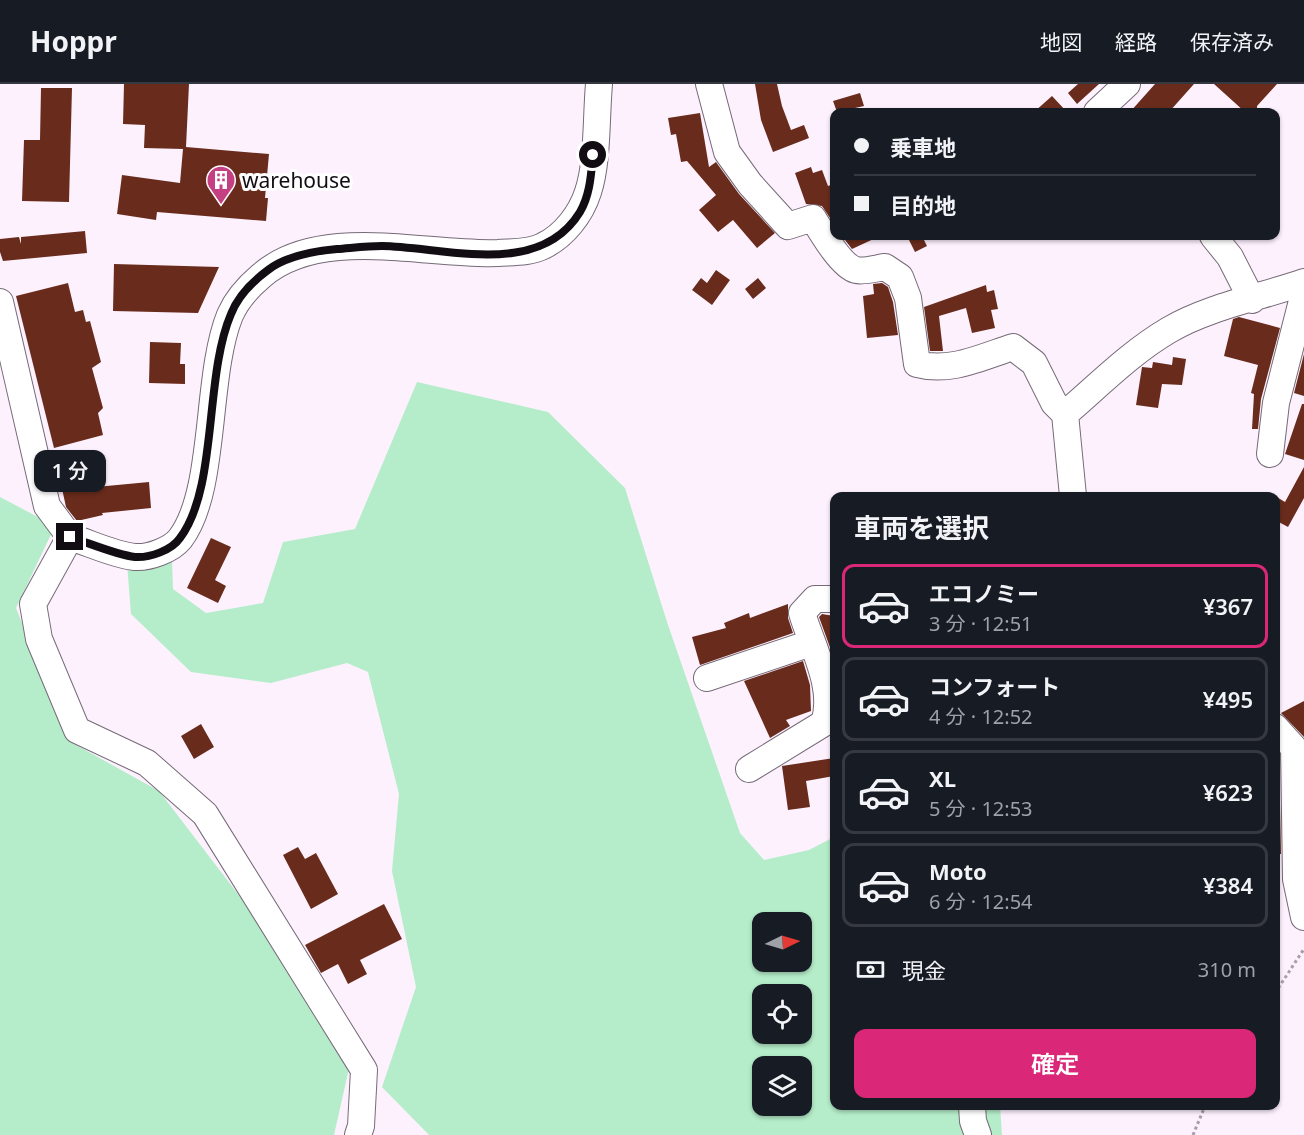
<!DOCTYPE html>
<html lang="ja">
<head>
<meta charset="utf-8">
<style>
	body { margin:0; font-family:"Noto Sans","Noto Sans JP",sans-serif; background:#242831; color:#f1f3f6; height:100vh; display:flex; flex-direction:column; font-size:22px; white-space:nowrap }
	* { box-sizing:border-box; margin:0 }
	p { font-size:20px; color:#9ea1a6 }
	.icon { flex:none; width:33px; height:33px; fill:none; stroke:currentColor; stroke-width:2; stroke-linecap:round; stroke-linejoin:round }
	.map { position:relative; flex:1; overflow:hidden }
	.details { position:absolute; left:830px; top:408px; width:450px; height:618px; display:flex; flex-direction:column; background:#171b24; border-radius:12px; box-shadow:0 2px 4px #0004 }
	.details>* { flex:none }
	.guide { position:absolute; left:830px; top:24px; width:450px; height:132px; border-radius:12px; box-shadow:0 2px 4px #0004; display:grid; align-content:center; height:132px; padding:0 24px; background:#171b24 }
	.needle { width:39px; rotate:85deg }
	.fabs { position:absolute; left:752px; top:828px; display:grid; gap:12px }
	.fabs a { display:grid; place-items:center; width:60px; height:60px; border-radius:12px; background:#171b24; box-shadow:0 2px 4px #0004; font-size:30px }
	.end { position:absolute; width:27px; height:27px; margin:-14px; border:8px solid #120d13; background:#fff; box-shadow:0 0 0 3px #fff }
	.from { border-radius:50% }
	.bubble { position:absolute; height:42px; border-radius:12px; background:#171b24; box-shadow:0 2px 4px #0004; font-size:20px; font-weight:600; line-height:42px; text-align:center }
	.guide b { display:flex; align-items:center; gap:21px; height:57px; font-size:22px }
	.guide b+b { border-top:2px solid #363941 }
	.guide i { width:15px; height:15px; background:#f1f3f6 }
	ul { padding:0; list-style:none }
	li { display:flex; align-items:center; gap:18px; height:84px; margin:0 12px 9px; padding:0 12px; border:3px solid #363941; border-radius:12px }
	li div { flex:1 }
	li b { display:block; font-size:22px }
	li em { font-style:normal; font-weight:600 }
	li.current { border-color:#db2777 }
	li>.icon { width:54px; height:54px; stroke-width:1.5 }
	h2 { padding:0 24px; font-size:27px; line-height:72px }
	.pay { display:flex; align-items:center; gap:15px; height:66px; padding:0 24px; font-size:22px }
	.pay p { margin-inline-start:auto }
	.primary-button { display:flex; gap:12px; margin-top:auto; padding:12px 24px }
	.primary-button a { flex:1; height:69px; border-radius:12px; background:#db2777; color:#fff; font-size:24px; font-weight:600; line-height:69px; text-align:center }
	header { display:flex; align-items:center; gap:36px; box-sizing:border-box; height:84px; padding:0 30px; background:#171b24; border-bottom:2px solid #363941 }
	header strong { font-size:28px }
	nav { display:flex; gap:33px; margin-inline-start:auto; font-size:21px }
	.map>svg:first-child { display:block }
	.green { fill:#b5edca; fill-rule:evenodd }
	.building { fill:#692c1c }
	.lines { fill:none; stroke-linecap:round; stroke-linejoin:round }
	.minor-casing { stroke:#766a78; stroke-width:28 }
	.path { stroke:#a79ea8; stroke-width:3; stroke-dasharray:3 3; stroke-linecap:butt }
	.minor { stroke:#fff; stroke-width:26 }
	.route { stroke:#120d13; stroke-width:8 }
	.labels { text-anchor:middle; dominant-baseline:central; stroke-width:6; stroke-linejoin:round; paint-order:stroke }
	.poi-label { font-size:21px; fill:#120d13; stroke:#fff; text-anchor:start }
</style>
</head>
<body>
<header>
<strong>Hoppr</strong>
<nav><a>地図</a><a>経路</a><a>保存済み</a></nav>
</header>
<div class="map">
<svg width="1304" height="1051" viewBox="0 0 1304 1051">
	<rect width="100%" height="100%" fill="#fdf1fe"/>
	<path class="green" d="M417 298 548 328 625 404 667 538 740 749 764 776 809 766 834 753V1022H1000L1002 1051H429L382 1003 416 903 392 787 399 710 368 588 347 579 271 599 191 588 131 530 127 479 172 476 173 505 206 529 263 519 283 458 355 445ZM762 838H801V878H762ZM762 910H801V950H762ZM762 982H801V1022H762Z
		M0 413 55 442 16 524 69 657 159 707 258 836 350 980 334 1051H0Z"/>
	<path class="building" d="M124 0H189L186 63 269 70 265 114H268L266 137 157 128 156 136 117 130 122 91 180 99 183 65 144 64 145 41 123 40Z
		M755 0H777L782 22 791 46 804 41 809 54 773 68 761 36Z
		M1078 0H1099L1077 20 1068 9Z
		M1155 0H1194L1169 28H1130Z
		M1214 0H1277L1257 22V28H1245Z
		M41 4H72L69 118 22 117 24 56H40Z
		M860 9 864 22 837 28 833 17Z
		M1052 12 1067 28H1034Z
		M700 29 709 83 716 78 739 110 775 149 757 164 733 136 718 148 699 126 716 111 687 77 681 78 676 50 671 51 668 34Z
		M811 83 813 89 822 86 828 102 834 100V140L822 122 806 120 795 89Z
		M85 147 87 169 3 177 0 168V155L19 153 21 160V153Z
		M842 152H880L852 165Z
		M907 152H922L927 162 915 168Z
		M114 180 219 183 198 229 113 227Z
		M716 186 730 196 712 221 692 206 701 194 707 199Z
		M758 194 766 204 753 215 745 205Z
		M68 199 75 228 83 226 86 238 90 237 101 278 92 284 103 324 98 329 103 351 54 364 16 212Z
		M882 199 888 203 893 218 898 251 867 254 863 212 874 210 873 200Z
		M986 201 987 208 994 206 998 225 991 226 995 244 972 249 966 224 939 232 943 267H930L924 223Z
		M1239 233 1280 244 1261 315 1258 345H1252L1254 310 1251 309 1258 281 1224 272 1233 235Z
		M150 258 181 259 180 280H185V300L149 299Z
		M1304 270V312L1294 309Z
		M1173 273 1186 275 1182 301 1162 300 1158 324 1136 321 1142 283 1152 284 1153 278 1172 281Z
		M1302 320H1304V376L1285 370Z
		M1304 383V414L1288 443 1275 436V412L1285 418Z
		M94 393 96 403 149 398 151 424 102 429 103 431 77 437 66 423 61 400Z
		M211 454 231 463 215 496 226 502 218 519 187 504Z
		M788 520V534L793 549 700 581 692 553 726 544 724 539 749 529 750 534Z
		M822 530 834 532V565L831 566 819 533Z
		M803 577 810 601 811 627 786 636 790 642 770 654 744 597Z
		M1304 617V653L1281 629Z
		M201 640 214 663 194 675 181 652Z
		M1275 665 1279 670 1281 770H1275Z
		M834 674V692L806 697 810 723 788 726 782 682Z
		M298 763 305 775 316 769 338 810 311 825 283 771Z
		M384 820 402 855 360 876 367 890 348 900 338 880 321 889 305 861Z"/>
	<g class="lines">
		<g class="minor-casing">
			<path id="minor" d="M709 0 727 68 750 100 788 142 813 134C821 147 841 182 856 186 864 188 877 184 885 183L900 193 908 214 917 280C950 289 982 273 1013 263L1034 279 1054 319 1065 330 1073 412
				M1097 28 1127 0
				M1213 152 1230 173 1252 216
				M0 218 47 422 70 453
				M1065 330C1099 301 1130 269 1169 246 1208 223 1261 213 1304 198
				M1270 370 1276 319 1304 209
				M707 594 811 559
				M1275 643 1294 664 1296 795 1304 833
				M749 685 824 639C836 604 812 563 802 529L815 515H834
				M972 1022 973 1037 978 1051
				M358 1051 361 1042 364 986 205 730 147 679 77 646 39 555 33 520 70 453C90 459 114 471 135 473 149 474 171 466 180 455 217 407 205 292 230 231 237 215 248 203 261 192 320 140 426 172 498 169 512 168 530 169 543 162 564 152 581 130 588 108 598 78 596 33 599 0"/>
		</g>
		<path class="path" d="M1275 909 1304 865
			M1193 1051 1205 1022"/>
		<use href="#minor" class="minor"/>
	</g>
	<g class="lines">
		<path class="route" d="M70 453C89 459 117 471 135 473 150 474 172 466 180 454 218 404 204 293 231 230 238 212 253 197 268 186 286 172 315 167 337 165 351 164 367 162 382 162 445 163 539 195 580 128 590 111 591 91 593 71"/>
	</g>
	<defs>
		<g id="building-pin" transform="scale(1.5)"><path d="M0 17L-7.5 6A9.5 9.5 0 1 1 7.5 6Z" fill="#c54083" stroke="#fff"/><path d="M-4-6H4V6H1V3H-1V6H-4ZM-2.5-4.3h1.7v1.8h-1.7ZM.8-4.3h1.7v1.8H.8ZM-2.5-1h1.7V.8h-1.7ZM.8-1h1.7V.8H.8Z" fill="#fff"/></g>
	</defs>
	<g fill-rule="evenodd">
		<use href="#building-pin" x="221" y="96"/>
	</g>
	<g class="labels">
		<g class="poi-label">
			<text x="242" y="96">warehouse</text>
		</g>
	</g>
</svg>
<div class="fabs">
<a><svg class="needle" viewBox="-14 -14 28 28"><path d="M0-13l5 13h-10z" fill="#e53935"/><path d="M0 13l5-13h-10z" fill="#9ea1a6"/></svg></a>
<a><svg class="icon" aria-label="locate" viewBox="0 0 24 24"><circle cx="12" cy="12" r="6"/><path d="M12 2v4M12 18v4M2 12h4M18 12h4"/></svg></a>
<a><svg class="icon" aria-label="layers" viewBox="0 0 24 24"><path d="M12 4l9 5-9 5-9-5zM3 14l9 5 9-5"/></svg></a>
</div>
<i class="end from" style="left:593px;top:71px"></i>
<i class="end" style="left:70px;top:453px"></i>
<div class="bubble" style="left:34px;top:366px;width:72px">1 分</div>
<div class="guide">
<b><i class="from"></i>乗車地</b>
<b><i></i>目的地</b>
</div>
<section class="details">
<h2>車両を選択</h2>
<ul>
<li class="current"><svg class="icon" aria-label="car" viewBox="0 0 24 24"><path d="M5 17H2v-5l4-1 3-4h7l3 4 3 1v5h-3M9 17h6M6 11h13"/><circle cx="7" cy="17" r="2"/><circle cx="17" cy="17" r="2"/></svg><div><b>エコノミー</b><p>3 分 · 12:51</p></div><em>¥367</em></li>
<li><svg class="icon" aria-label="car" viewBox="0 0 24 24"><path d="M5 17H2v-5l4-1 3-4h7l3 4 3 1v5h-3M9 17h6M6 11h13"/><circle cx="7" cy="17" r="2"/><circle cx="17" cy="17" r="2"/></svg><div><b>コンフォート</b><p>4 分 · 12:52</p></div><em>¥495</em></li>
<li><svg class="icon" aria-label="car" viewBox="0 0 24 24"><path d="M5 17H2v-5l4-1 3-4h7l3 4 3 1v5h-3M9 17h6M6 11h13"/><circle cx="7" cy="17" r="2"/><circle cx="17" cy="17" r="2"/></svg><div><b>XL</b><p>5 分 · 12:53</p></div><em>¥623</em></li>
<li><svg class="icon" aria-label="car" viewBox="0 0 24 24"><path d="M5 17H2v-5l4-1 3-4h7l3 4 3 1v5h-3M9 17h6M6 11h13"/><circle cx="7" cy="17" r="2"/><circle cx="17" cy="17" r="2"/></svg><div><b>Moto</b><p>6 分 · 12:54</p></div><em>¥384</em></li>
</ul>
<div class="pay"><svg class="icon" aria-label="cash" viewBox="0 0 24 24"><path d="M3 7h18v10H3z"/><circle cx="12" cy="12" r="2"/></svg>現金<p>310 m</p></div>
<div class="primary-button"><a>確定</a></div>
</section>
</div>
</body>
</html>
